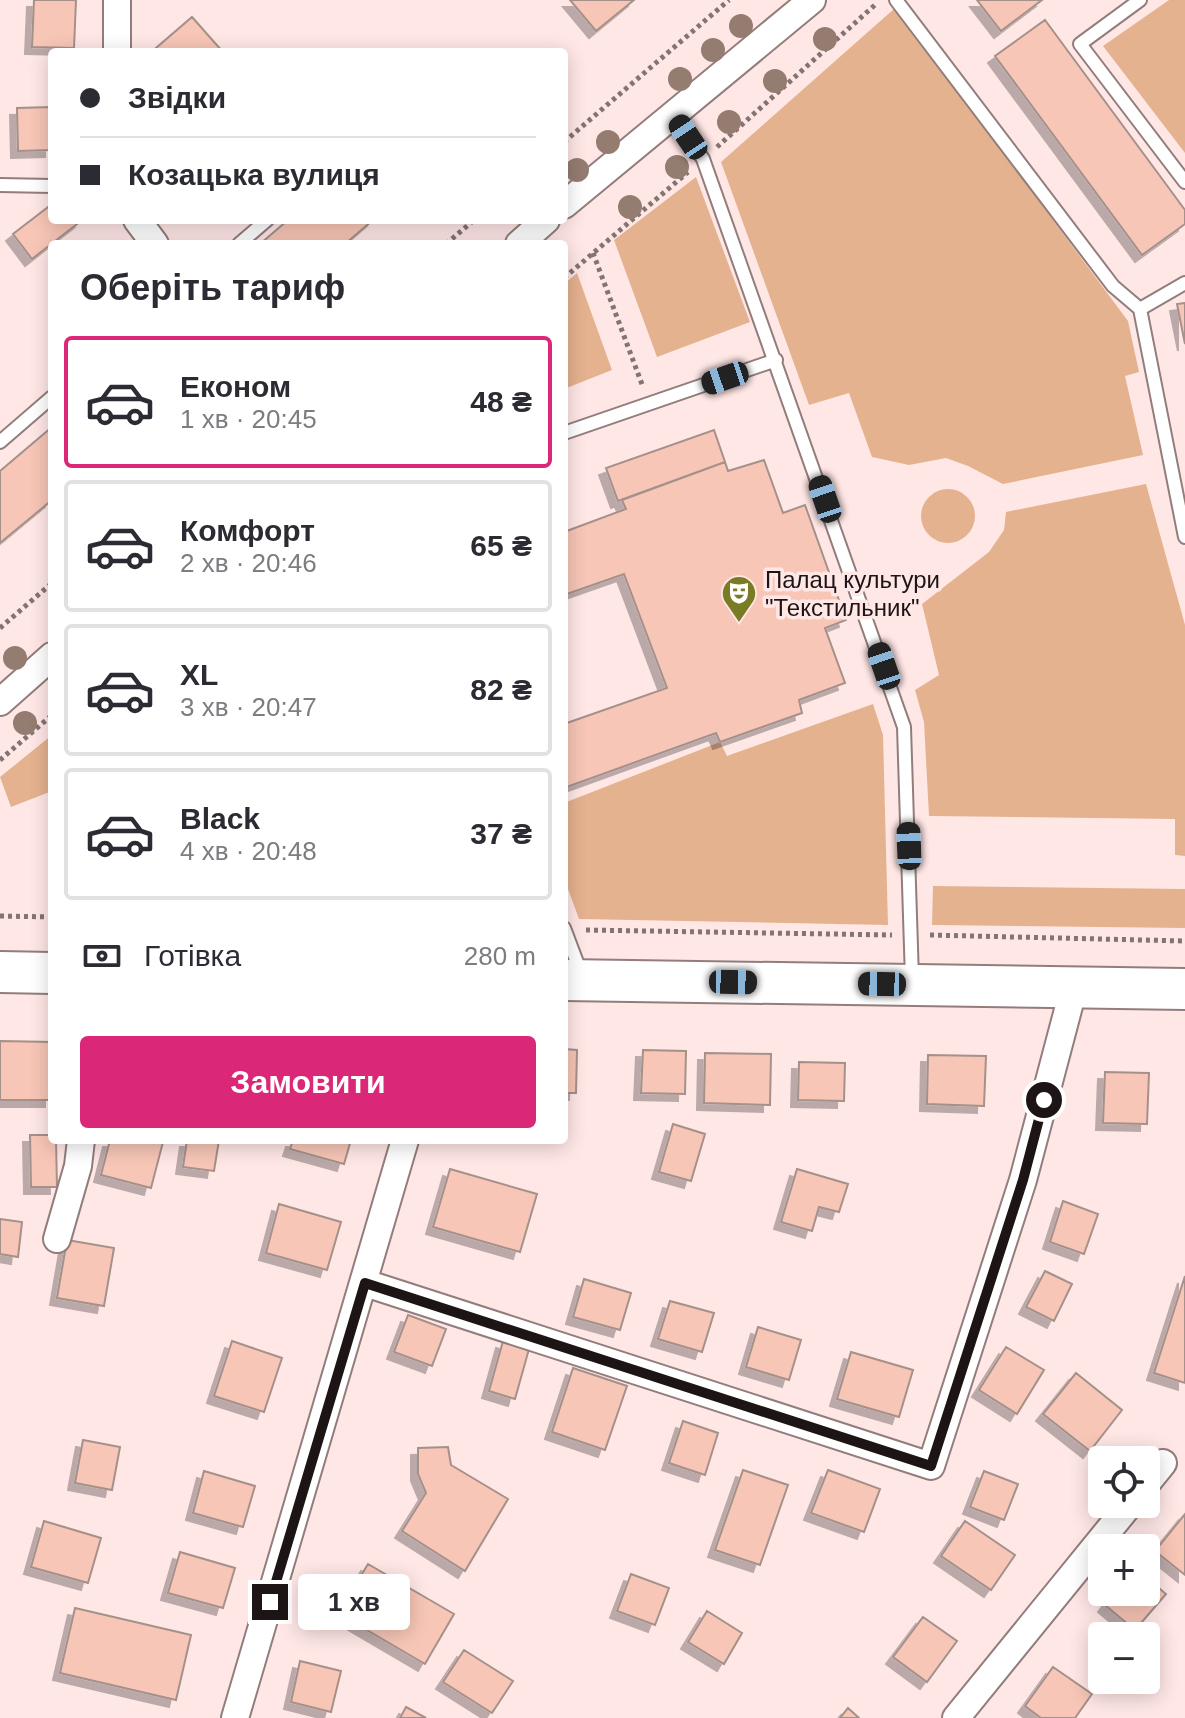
<!DOCTYPE html>
<html lang="uk">
<head>
<meta charset="utf-8">
<style>
	body { margin:0; font-family:Arial,sans-serif; background:#f7f7f7; color:#2b2b33; height:100vh; display:flex; flex-direction:column; font-size:30px; white-space:nowrap }
	* { box-sizing:border-box; margin:0 }
	p { font-size:26px; color:#7c7c81 }
	.icon { flex:none; width:44px; height:44px; fill:none; stroke:currentColor; stroke-width:2; stroke-linecap:round; stroke-linejoin:round }
	.map { position:relative; flex:1; overflow:hidden }
	.panel { position:absolute; left:48px; top:240px; width:520px; height:904px; display:flex; flex-direction:column; background:#fff; border-radius:8px; box-shadow:0 4px 20px #0003 }
	.panel>* { flex:none }
	.top-card { position:absolute; left:48px; top:48px; width:520px; height:176px; border-radius:8px; box-shadow:0 4px 20px #0003; display:grid; align-content:center; height:176px; padding:0 32px; background:#fff }
	.tools { position:absolute; left:1088px; top:1446px; display:grid; gap:16px }
	.tools a { display:grid; place-items:center; width:72px; height:72px; border-radius:8px; background:#fff; box-shadow:0 4px 20px #0003; font-size:40px }
	.end { position:absolute; width:36px; height:36px; margin:-18px; border:10px solid #1d1515; background:#fff; box-shadow:0 0 0 4px #fff }
	.from { border-radius:50% }
	.bubble { position:absolute; height:56px; border-radius:8px; background:#fff; box-shadow:0 4px 20px #0003; font-size:26px; font-weight:800; line-height:56px; text-align:center }
	.car { position:absolute; width:24px; height:48px; margin:-24px -12px; border-radius:10px; box-shadow:0 0 6px 2px #0007; background:linear-gradient(#222 24%,#8ab4d8 0 40%,#222 0 76%,#8ab4d8 0 86%,#222 0) }
	.top-card b { display:flex; align-items:center; gap:28px; height:76px; font-size:30px }
	.top-card b+b { border-top:2px solid #e1e1e2 }
	.top-card i { width:20px; height:20px; background:#2b2b33 }
	ul { padding:0; list-style:none }
	li { display:flex; align-items:center; gap:24px; height:132px; margin:0 16px 12px; padding:0 16px; border:4px solid #e1e1e2; border-radius:8px }
	li div { flex:1 }
	li b { display:block; font-size:30px }
	li em { font-style:normal; font-weight:800 }
	li.selected { border-color:#db2777 }
	li>.icon { width:72px; height:72px; stroke-width:1.5 }
	h2 { padding:0 32px; font-size:36px; line-height:96px }
	.pay { display:flex; align-items:center; gap:20px; height:88px; padding:0 32px; font-size:30px }
	.pay p { margin-inline-start:auto }
	.primary-button { display:flex; gap:16px; margin-top:auto; padding:16px 32px }
	.primary-button a { flex:1; height:92px; border-radius:8px; background:#db2777; color:#fff; font-size:32px; font-weight:800; line-height:92px; text-align:center }
	.map>svg:first-child { display:block }
	.green { fill:#e5b28f }
	.building { fill:#f7c6b7; stroke:#a5908a; stroke-width:2; filter:url(#shadow) }
	.lines { fill:none; stroke-linecap:round; stroke-linejoin:round }
	.service-casing { stroke:#927d7c; stroke-width:16 }
	.minor-casing { stroke:#927d7c; stroke-width:30 }
	.primary-casing { stroke:#927d7c; stroke-width:44 }
	.path { stroke:#837473; stroke-width:5; stroke-dasharray:4 4; stroke-linecap:butt }
	.service { stroke:#fff; stroke-width:12 }
	.minor { stroke:#fff; stroke-width:26 }
	.primary { stroke:#fff; stroke-width:40 }
	.tree { fill:#957c70 }
	.route { stroke:#1d1515; stroke-width:10 }
	.labels { text-anchor:middle; dominant-baseline:central; stroke-width:7; stroke-linejoin:round; paint-order:stroke }
	.poi-label { font-size:24px; fill:#1d1515; stroke:#ffe7e6; text-anchor:start }
</style>
</head>
<body>
<div class="map">
<svg width="1185" height="1718" viewBox="0 0 1185 1718">
	<defs>
		<filter id="shadow"><feDropShadow dx="-7" dy="7" stdDeviation="0" flood-color="#0004"/></filter>
	</defs>
	<rect width="100%" height="100%" fill="#ffe7e6"/>
	<path class="green" d="M1169 0H1185V153L1103 46Z
		M895 8 1128 321 1139 372 1125 376 1143 455 1003 484 968 466 946 458 909 465 872 457 849 393 809 405 721 162Z
		M696 177 750 322 657 357 614 240Z
		M577 273 612 370 564 389V284Z
		M1146 484 1185 625V856L1175 855V819L929 816 924 722 915 690 939 675 922 604 989 552 1004 530 1006 512Z
		M921 516a27 27 0 1 1 54 0a27 27 0 1 1-54 0Z
		M873 704 883 735 888 925 579 919 564 878V803L720 742 727 756Z
		M52 735V791L11 807 0 777Z
		M933 886 1185 889V928L932 925Z"/>
	<path class="building" d="M34 0H76L74 48 32 47Z
		M570 0H634L596 31Z
		M977 0H1042L1001 31Z
		M192 17 223 52H159L156 48Z
		M1045 20 1185 210V224L1142 255 995 56Z
		M52 107V150L18 151 17 108Z
		M52 204V220L81 221 32 259 13 234Z
		M288 220H373L345 244H260Z
		M1185 303V344L1177 304Z
		M52 427V500L0 543V471Z
		M714 430 725 462 618 501 606 468Z
		M764 460 783 513 805 505 846 620 825 628 845 683 799 700 802 713 720 742 716 733 564 788V724L667 688 624 574 564 595V532L626 509 622 500 706 469 725 462 728 471Z
		M0 1041 52 1042V1100H0Z
		M564 1049 577 1050 576 1093H564Z
		M643 1050 686 1051 685 1094 641 1093Z
		M705 1053 771 1054 770 1105 704 1103Z
		M928 1055 986 1056 984 1106 927 1104Z
		M799 1062 845 1063 844 1101 798 1100Z
		M1105 1072 1149 1073 1147 1124 1103 1123Z
		M673 1124 705 1134 691 1181 659 1172Z
		M30 1135H52V1140H56L57 1187H31Z
		M110 1140 163 1142 151 1188 101 1175Z
		M187 1140H219L214 1171 183 1167Z
		M293 1140H351L344 1164 290 1149Z
		M450 1169 537 1194 520 1252 433 1227Z
		M797 1169 848 1184 839 1212 819 1207 812 1231 781 1222Z
		M1063 1201 1098 1214 1084 1254 1050 1242Z
		M279 1204 341 1222 327 1270 266 1253Z
		M0 1219 22 1222 18 1257 0 1254Z
		M67 1240 114 1248 104 1306 57 1298Z
		M1045 1271 1072 1284 1054 1321 1026 1307Z
		M1185 1276V1383L1154 1373Z
		M584 1279 631 1293 620 1330 573 1317Z
		M670 1301 714 1313 702 1352 658 1339Z
		M408 1315 446 1329 432 1366 394 1352Z
		M758 1327 801 1340 789 1380 746 1367Z
		M232 1341 282 1358 264 1412 214 1396Z
		M503 1341 529 1349 515 1399 489 1391Z
		M1006 1347 1044 1370 1017 1414 979 1390Z
		M851 1352 913 1370 899 1417 837 1399Z
		M573 1368 627 1386 605 1450 552 1432Z
		M1076 1373 1122 1410 1090 1451 1043 1414Z
		M683 1421 718 1433 705 1475 669 1463Z
		M83 1440 120 1447 112 1490 75 1483Z
		M448 1447 451 1465 508 1499 465 1571 402 1531 426 1493 418 1474V1448Z
		M743 1470 788 1485 760 1565 715 1550Z
		M828 1470 880 1489 864 1532 811 1513Z
		M204 1471 255 1486 243 1527 193 1513Z
		M984 1471 1018 1484 1004 1520 970 1507Z
		M1185 1514V1575L1155 1551Z
		M44 1521 101 1538 88 1583 31 1567Z
		M965 1521 1015 1555 991 1590 941 1556Z
		M180 1552 235 1568 223 1608 168 1593Z
		M368 1564 454 1614 425 1664 338 1613Z
		M631 1574 669 1588 655 1625 617 1611Z
		M1146 1577 1166 1594 1135 1630 1105 1605 1115 1592H1146Z
		M75 1608 191 1635 176 1700 60 1673Z
		M707 1611 742 1633 724 1664 688 1642Z
		M923 1617 957 1641 927 1682 893 1657Z
		M464 1650 513 1681 492 1713 443 1682Z
		M300 1661 341 1671 331 1712 291 1702Z
		M1053 1667 1092 1694 1075 1718H1041L1025 1706Z
		M406 1707 426 1718H400Z
		M848 1708 859 1718H840Z"/>
	<g class="lines">
		<g class="service-casing">
			<path id="service" d="M896 0 1113 286 1140 309 1185 537
				M1140 0 1080 44 1185 182
				M673 114 703 159 904 727 912 979
				M0 185 52 186
				M239 244 267 220
				M1140 309 1185 283
				M564 433 776 360
				M0 442 52 397
				M564 928 581 973"/>
		</g>
		<g class="minor-casing">
			<path id="minor" d="M117 52V0
				M564 205 812 0
				M137 220 155 244
				M519 244 546 220
				M0 702 52 656
				M57 1239 78 1166 81 1140
				M365 1283 931 1466 1023 1180 1074 987
				M1146 1484 1163 1463
				M235 1718 405 1140
				M956 1718 1130 1504"/>
		</g>
		<g class="primary-casing">
			<path id="primary" d="M0 972 52 973
				M564 980 1185 989"/>
		</g>
		<path class="path" d="M564 142 729 0
			M717 147 876 4
			M446 244 474 220
			M593 253 643 387
			M564 278 688 172
			M0 628 52 583
			M0 760 52 715
			M0 916 52 917
			M586 930 892 935
			M930 935 1185 941"/>
		<use href="#service" class="service"/>
		<use href="#minor" class="minor"/>
		<use href="#primary" class="primary"/>
	</g>
	<g class="tree">
		<circle cx="741" cy="26" r="12"/>
		<circle cx="825" cy="39" r="12"/>
		<circle cx="713" cy="50" r="12"/>
		<circle cx="680" cy="79" r="12"/>
		<circle cx="775" cy="81" r="12"/>
		<circle cx="729" cy="122" r="12"/>
		<circle cx="608" cy="142" r="12"/>
		<circle cx="677" cy="167" r="12"/>
		<circle cx="577" cy="170" r="12"/>
		<circle cx="630" cy="207" r="12"/>
		<circle cx="15" cy="658" r="12"/>
		<circle cx="25" cy="723" r="12"/>
	</g>
	<g class="lines">
		<path class="route" d="M270 1602 365 1283 931 1466 1023 1180 1044 1100"/>
	</g>
	<defs>
		<g id="theatre-pin" transform="scale(1.8)"><path d="M0 17L-7.5 6A9.5 9.5 0 1 1 7.5 6Z" fill="#7a7c25" stroke="#ffe7e6"/><path d="M-5-5.5Q0-4 5-5.5V0Q5 5 0 6Q-5 5-5 0ZM-3.3-2.5H-1v1.5H-3.3ZM1-2.5H3.3v1.5H1ZM-2.8 1Q0 5.5 2.8 1Z" fill="#fff"/></g>
	</defs>
	<g fill-rule="evenodd">
		<use href="#theatre-pin" x="739" y="593"/>
	</g>
	<g class="labels">
		<g class="poi-label">
			<text x="765" y="579">Палац культури<tspan x="765" dy="28">"Текстильник"</tspan></text>
		</g>
	</g>
</svg>
<div class="tools">
<a><svg class="icon" aria-label="locate" viewBox="0 0 24 24"><circle cx="12" cy="12" r="6"/><path d="M12 2v4M12 18v4M2 12h4M18 12h4"/></svg></a>
<a>+</a>
<a>−</a>
</div>
<i class="end from" style="left:1044px;top:1100px"></i>
<i class="end" style="left:270px;top:1602px"></i>
<div class="bubble" style="left:298px;top:1574px;width:112px">1 хв</div>
<i class="car" style="left:688px;top:137px;rotate:326deg"></i>
<i class="car" style="left:725px;top:378px;rotate:251deg"></i>
<i class="car" style="left:825px;top:499px;rotate:341deg"></i>
<i class="car" style="left:884px;top:666px;rotate:341deg"></i>
<i class="car" style="left:909px;top:846px;rotate:358deg"></i>
<i class="car" style="left:733px;top:982px;rotate:91deg"></i>
<i class="car" style="left:882px;top:984px;rotate:271deg"></i>
<div class="top-card">
<b><i class="from"></i>Звідки</b>
<b><i></i>Козацька вулиця</b>
</div>
<section class="panel">
<h2>Оберіть тариф</h2>
<ul>
<li class="selected"><svg class="icon" aria-label="car" viewBox="0 0 24 24"><path d="M5 17H2v-5l4-1 3-4h7l3 4 3 1v5h-3M9 17h6M6 11h13"/><circle cx="7" cy="17" r="2"/><circle cx="17" cy="17" r="2"/></svg><div><b>Економ</b><p>1 хв · 20:45</p></div><em>48 ₴</em></li>
<li><svg class="icon" aria-label="car" viewBox="0 0 24 24"><path d="M5 17H2v-5l4-1 3-4h7l3 4 3 1v5h-3M9 17h6M6 11h13"/><circle cx="7" cy="17" r="2"/><circle cx="17" cy="17" r="2"/></svg><div><b>Комфорт</b><p>2 хв · 20:46</p></div><em>65 ₴</em></li>
<li><svg class="icon" aria-label="car" viewBox="0 0 24 24"><path d="M5 17H2v-5l4-1 3-4h7l3 4 3 1v5h-3M9 17h6M6 11h13"/><circle cx="7" cy="17" r="2"/><circle cx="17" cy="17" r="2"/></svg><div><b>XL</b><p>3 хв · 20:47</p></div><em>82 ₴</em></li>
<li><svg class="icon" aria-label="car" viewBox="0 0 24 24"><path d="M5 17H2v-5l4-1 3-4h7l3 4 3 1v5h-3M9 17h6M6 11h13"/><circle cx="7" cy="17" r="2"/><circle cx="17" cy="17" r="2"/></svg><div><b>Black</b><p>4 хв · 20:48</p></div><em>37 ₴</em></li>
</ul>
<div class="pay"><svg class="icon" aria-label="cash" viewBox="0 0 24 24"><path d="M3 7h18v10H3z"/><circle cx="12" cy="12" r="2"/></svg>Готівка<p>280 m</p></div>
<div class="primary-button"><a>Замовити</a></div>
</section>
</div>
</body>
</html>
